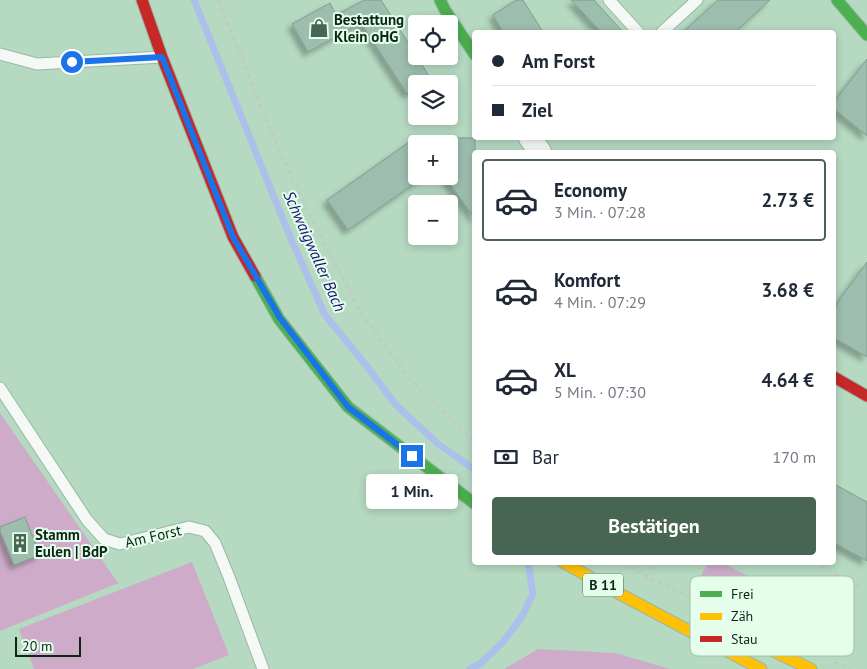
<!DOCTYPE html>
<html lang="de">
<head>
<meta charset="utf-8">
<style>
	body { margin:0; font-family:"PT Sans",sans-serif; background:#f2f2f3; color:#1f2937; height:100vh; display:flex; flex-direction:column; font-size:19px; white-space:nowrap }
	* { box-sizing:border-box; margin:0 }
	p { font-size:16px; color:#747a83 }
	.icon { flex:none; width:28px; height:28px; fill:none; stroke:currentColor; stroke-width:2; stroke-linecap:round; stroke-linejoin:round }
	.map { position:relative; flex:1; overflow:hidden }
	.details { position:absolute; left:472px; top:150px; width:364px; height:415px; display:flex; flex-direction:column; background:#fff; border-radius:5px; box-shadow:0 2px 8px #0003 }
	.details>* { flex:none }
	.hud { position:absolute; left:472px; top:30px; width:364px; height:110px; border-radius:5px; box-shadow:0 2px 8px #0003; display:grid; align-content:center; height:110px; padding:0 20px; background:#fff }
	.controls { position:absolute; left:408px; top:15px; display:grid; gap:10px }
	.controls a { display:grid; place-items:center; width:50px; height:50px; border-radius:5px; background:#fff; box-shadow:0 2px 8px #0003; font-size:25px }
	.scale { position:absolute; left:15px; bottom:12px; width:66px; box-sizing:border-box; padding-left:5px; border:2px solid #0c2717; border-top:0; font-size:14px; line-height:18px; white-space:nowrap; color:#0c2717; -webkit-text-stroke:4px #e5feec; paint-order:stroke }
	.end { position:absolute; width:22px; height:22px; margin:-11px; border:6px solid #1a73e8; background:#fff; box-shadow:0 0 0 2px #fff }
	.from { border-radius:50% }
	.bubble { position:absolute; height:35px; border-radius:5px; background:#fff; box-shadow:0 2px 8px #0003; font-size:16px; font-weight:800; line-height:35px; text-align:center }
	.hud b { display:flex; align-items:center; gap:18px; height:48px; font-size:19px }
	.hud b+b { border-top:1px solid #e0e1e3 }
	.hud i { width:12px; height:12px; background:#1f2937 }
	ul { padding:9px 0 0; list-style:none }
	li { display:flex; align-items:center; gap:15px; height:82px; margin:0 10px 8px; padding:0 10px; border:2px solid transparent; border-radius:5px }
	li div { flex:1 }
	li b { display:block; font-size:19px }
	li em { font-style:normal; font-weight:800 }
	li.selected { border-color:#476552 }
	li>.icon { width:45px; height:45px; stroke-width:1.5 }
	.pay { display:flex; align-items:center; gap:12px; height:55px; padding:0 20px; font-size:19px }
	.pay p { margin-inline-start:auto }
	.action { display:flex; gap:10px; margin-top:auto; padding:10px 20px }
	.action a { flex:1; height:58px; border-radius:5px; background:#476552; color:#fff; font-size:20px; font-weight:800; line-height:58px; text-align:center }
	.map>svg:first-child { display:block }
	.green { fill:#ceacc9 }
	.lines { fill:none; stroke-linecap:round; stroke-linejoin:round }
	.stream { stroke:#acc0e9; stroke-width:7 }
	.building { fill:#9dbdae; stroke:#7d9f90; filter:url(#shadow) }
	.lane-casing { stroke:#9bb7a5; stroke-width:13 }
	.street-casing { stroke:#9bb7a5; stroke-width:24 }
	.fast-casing { stroke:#9bb7a5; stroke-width:13 }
	.slow-casing { stroke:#9bb7a5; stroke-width:13 }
	.jam-casing { stroke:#9bb7a5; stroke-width:13 }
	.path { stroke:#c1cbc4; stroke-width:3; stroke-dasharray:4 4; stroke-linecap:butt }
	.lane { stroke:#f4f9f6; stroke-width:11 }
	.street { stroke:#f4f9f6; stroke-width:22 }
	.fast { stroke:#4caf50; stroke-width:11 }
	.slow { stroke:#ffc107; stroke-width:11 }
	.jam { stroke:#c62828; stroke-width:11 }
	.route { stroke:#1a73e8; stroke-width:6 }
	.labels { text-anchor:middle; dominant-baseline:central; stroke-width:4; stroke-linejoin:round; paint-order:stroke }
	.shield { fill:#e5feec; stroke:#4d6857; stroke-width:1 }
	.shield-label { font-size:14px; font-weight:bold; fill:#0c2717 }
	.poi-label { font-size:15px; font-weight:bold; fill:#0c2717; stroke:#e5feec; text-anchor:start }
	.street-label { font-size:15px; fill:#0c2717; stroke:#e5feec }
	.water-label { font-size:16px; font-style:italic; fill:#1c1174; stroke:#e5feec }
	.key { fill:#e5feec; stroke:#a4beac; stroke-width:1 }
	.key-label { font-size:14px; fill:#0c2717 }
</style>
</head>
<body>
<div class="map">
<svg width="867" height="669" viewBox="0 0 867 669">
	<defs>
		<filter id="shadow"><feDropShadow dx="-4.5" dy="4.5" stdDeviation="2.5" flood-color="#0004"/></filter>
	</defs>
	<rect width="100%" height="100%" fill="#b5d9c1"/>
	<path class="green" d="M0 413 118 583 0 631Z
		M192 562 229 655 193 669H34L19 629Z
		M709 562 726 563 725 564 816 612 821 604 855 621 841 650 697 582Z
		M538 649 615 653 670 669H504Z"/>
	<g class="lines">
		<path class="stream" d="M194 0 291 239 325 315 365 364 396 405 437 443 475 470
			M470 669 480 664 503 642 523 615 533 594 528 562"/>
	</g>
	<path class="building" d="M364 0H381L431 79 424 84H416V89L407 94 361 23 308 52 292 24 330 3 336 15Z
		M516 0H523L543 32H503L493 15Z
		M571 0H594L623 32H601Z
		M718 0H770L735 32H683Z
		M867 59V136L834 109V102Z
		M415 138H475V219L444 176H449V144H416V176H425L348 230 327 200Z
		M867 262V357L834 338V310L840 299Z
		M834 484 867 502V561L834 543Z
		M25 517 40 555 14 565 0 531V527Z"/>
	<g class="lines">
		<g class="lane-casing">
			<path id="lane" d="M609 0 638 32
				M662 32 697 0
				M0 54 37 64 162 57
				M0 388 87 520 104 539 120 544 189 527 205 531 215 543 229 577 263 669"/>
		</g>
		<g class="street-casing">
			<path id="street" d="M530 138 540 152"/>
		</g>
		<g class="fast-casing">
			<path id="fast" d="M440 0 445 10 475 55
				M837 0 867 35
				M255 276 279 319 348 407 475 504"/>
		</g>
		<g class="slow-casing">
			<path id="slow" d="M563 562 620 594 761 669
				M727 644 769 649 811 669"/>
		</g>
		<g class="jam-casing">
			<path id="jam" d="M142 0 162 57 233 237 255 276
				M834 377 867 396"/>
		</g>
		<path class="path" d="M218 0 278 148 316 227 361 313 409 378 475 443
			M624 562 646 577 740 619
			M814 562 861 588
			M646 577 654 562
			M834 662 850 669"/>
		<use href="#lane" class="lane"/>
		<use href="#street" class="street"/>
		<use href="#fast" class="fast"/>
		<use href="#slow" class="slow"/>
		<use href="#jam" class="jam"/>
	</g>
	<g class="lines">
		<path class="route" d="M72 62 162 57 233 237 280 318 348 407 412 456"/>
	</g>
	<defs>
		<g id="shop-bare" transform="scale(1.5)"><path d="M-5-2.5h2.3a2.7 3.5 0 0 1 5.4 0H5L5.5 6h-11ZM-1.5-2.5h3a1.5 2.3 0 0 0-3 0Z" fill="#476552" stroke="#e5feec" stroke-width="2.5" paint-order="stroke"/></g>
		<g id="building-bare" transform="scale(1.5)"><path d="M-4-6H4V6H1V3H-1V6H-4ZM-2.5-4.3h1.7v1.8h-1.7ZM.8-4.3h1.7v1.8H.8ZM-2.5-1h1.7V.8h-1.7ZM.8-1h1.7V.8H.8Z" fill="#476552" stroke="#e5feec" stroke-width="2.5" paint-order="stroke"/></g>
	</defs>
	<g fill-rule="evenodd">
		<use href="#shop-bare" x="319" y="28"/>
		<use href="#building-bare" x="20" y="543"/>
	</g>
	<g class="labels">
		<rect class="shield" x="583" y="573.5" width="40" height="23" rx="4"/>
		<g class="shield-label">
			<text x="603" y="585">B 11</text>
		</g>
		<g class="poi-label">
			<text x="334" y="19">Bestattung<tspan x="334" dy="17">Klein oHG</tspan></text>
			<text x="35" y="534">Stamm<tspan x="35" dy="17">Eulen | BdP</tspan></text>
		</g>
		<g class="street-label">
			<text transform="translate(153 536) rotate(-13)">Am Forst</text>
		</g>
		<g class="water-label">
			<text transform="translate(315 251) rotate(66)">Schwaigwaller Bach</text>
		</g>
	</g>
	<rect x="690" y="576" width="164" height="80" rx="8" class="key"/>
	<rect x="700" y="591" width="22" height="6" fill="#4caf50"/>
	<rect x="700" y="613" width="22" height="7" fill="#ffc107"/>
	<rect x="700" y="636" width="22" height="6" fill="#c62828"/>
	<g class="key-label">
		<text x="731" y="599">Frei</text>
		<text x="731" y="621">Zäh</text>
		<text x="731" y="644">Stau</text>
	</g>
</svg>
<div class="controls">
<a><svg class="icon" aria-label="locate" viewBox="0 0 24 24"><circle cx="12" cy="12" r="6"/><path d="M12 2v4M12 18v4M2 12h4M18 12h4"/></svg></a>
<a><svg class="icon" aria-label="layers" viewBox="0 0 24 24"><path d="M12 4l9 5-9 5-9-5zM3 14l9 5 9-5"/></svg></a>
<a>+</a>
<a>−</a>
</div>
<div class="scale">20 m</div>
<i class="end from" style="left:72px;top:62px"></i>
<i class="end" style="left:412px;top:456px"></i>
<div class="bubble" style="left:366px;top:474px;width:92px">1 Min.</div>
<div class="hud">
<b><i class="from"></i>Am Forst</b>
<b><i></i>Ziel</b>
</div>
<section class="details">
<ul>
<li class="selected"><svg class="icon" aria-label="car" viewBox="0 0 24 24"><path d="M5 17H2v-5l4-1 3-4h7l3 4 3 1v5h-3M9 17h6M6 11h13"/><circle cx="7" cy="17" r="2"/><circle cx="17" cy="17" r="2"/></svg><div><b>Economy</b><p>3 Min. · 07:28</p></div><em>2.73 €</em></li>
<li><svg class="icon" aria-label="car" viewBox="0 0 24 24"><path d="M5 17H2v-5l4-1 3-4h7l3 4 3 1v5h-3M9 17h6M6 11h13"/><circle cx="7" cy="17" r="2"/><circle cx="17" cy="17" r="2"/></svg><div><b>Komfort</b><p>4 Min. · 07:29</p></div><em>3.68 €</em></li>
<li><svg class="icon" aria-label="car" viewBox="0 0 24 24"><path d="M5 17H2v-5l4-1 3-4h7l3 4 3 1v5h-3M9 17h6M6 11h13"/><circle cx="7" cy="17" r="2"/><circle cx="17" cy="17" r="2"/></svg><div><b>XL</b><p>5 Min. · 07:30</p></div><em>4.64 €</em></li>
</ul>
<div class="pay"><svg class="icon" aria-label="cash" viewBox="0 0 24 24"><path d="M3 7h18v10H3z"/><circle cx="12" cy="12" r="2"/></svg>Bar<p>170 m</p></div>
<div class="action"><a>Bestätigen</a></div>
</section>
</div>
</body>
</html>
